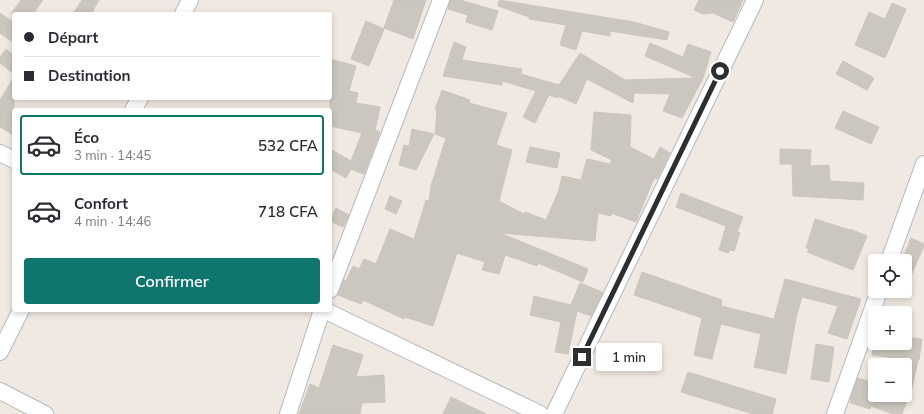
<!DOCTYPE html>
<html lang="fr">
<head>
<meta charset="utf-8">
<style>
	body { margin:0; font-family:Mulish,sans-serif; background:#f7f7f7; color:#2b2b33; height:100vh; display:flex; flex-direction:column; font-size:15px; white-space:nowrap }
	* { box-sizing:border-box; margin:0 }
	p { font-size:13px; color:#7c7c81 }
	.icon { flex:none; width:22px; height:22px; fill:none; stroke:currentColor; stroke-width:2; stroke-linecap:round; stroke-linejoin:round }
	.map { position:relative; flex:1; overflow:hidden }
	.panel { position:absolute; left:12px; top:108px; width:320px; height:204px; display:flex; flex-direction:column; background:#fff; border-radius:4px; box-shadow:0 2px 6px #0003 }
	.panel>* { flex:none }
	.top-card { position:absolute; left:12px; top:12px; width:320px; height:88px; border-radius:4px; box-shadow:0 2px 6px #0003; display:grid; align-content:center; height:88px; padding:0 12px; background:#fff }
	.tools { position:absolute; left:868px; top:254px; display:grid; gap:8px }
	.tools a { display:grid; place-items:center; width:44px; height:44px; border-radius:4px; background:#fff; box-shadow:0 2px 6px #0003; font-size:20px }
	.end { position:absolute; width:18px; height:18px; margin:-9px; border:5px solid #2e2e2e; background:#fff; box-shadow:0 0 0 2px #fff }
	.from { border-radius:50% }
	.bubble { position:absolute; height:28px; border-radius:4px; background:#fff; box-shadow:0 2px 6px #0003; font-size:13px; font-weight:600; line-height:28px; text-align:center }
	.top-card b { display:flex; align-items:center; gap:14px; height:38px; font-size:15px }
	.top-card b+b { border-top:1px solid #e1e1e2 }
	.top-card i { width:10px; height:10px; background:#2b2b33 }
	ul { padding:7px 0 0; list-style:none }
	li { display:flex; align-items:center; gap:12px; height:60px; margin:0 8px 6px; padding:0 4px; border:2px solid transparent; border-radius:4px }
	li div { flex:1 }
	li b { display:block; font-size:15px }
	li em { font-style:normal; font-weight:600 }
	li.on { border-color:#0f766e }
	li>.icon { width:36px; height:36px; stroke-width:1.5 }
	.primary-button { display:flex; gap:8px; margin-top:auto; padding:8px 12px }
	.primary-button a { flex:1; height:46px; border-radius:4px; background:#0f766e; color:#fff; font-size:16px; font-weight:600; line-height:46px; text-align:center }
	.map>svg:first-child { display:block }
	.building { fill:#cbc7bf; stroke:#cbc5ba }
	.lines { fill:none; stroke-linecap:round; stroke-linejoin:round }
	.minor-casing { stroke:#b4b7c1; stroke-width:18 }
	.minor { stroke:#fff; stroke-width:16 }
	.route { stroke:#2e2e2e; stroke-width:5 }
</style>
</head>
<body>
<div class="map">
<svg width="924" height="414" viewBox="0 0 924 414">
	<rect width="100%" height="100%" fill="#efe9e1"/>
	<path class="building" d="M21 0H43L33 14H11Z
		M82 0H99L91 14H73Z
		M394 0H426L413 39 384 28Z
		M450 0H460L498 11 492 30 466 22 468 15 448 9Z
		M499 0 634 22 669 32 667 40 610 31V36L582 31 576 50 560 45 566 25 529 19V17L498 6Z
		M699 0H743L733 22 713 13 703 14 694 10Z
		M892 3 906 9 885 58 855 45 869 12 885 19Z
		M0 13 14 23V43L0 33Z
		M366 21 384 29 369 66 351 59Z
		M454 42 466 47 462 60 522 69 521 74 559 85 580 53 625 80 696 78 645 56 650 43 683 57 688 44 711 52 703 78 682 118 663 111 670 94 634 93 633 103 587 79 576 104 558 96V98L549 95 535 123 523 117 536 91 502 81V85L443 76Z
		M6 49 14 56V74L0 63V57Z
		M330 59 356 66 349 91 358 93 356 103 380 107 375 130 380 132 364 174 351 169 346 178 330 169V149L351 161 362 133 330 126Z
		M843 61 874 78 867 90 836 74Z
		M14 77V135L0 127V100Z
		M442 90 470 100 469 103 507 113 496 145 512 150 499 201 524 214 525 212 546 220 559 190 562 176 581 180 587 159 610 164 612 160 591 150 594 112 631 115 630 147 654 159 660 147 670 153 657 179 654 178 636 222 611 213V216L598 213 595 241 500 233 588 269 583 282 538 263 537 266 505 255 499 274 482 270 485 262 457 253 433 326 405 317 404 319 363 300 361 304 338 295 344 280 346 281 353 266 359 269 364 259 376 264 390 229 414 239 426 200 429 201 431 186 446 138 435 134 437 110 435 109Z
		M843 111 879 127 871 144 835 128Z
		M412 129 434 134 416 170 399 165 404 145 409 146Z
		M530 147 560 153 557 168 526 162Z
		M780 149 811 150 810 166 829 165 830 181 864 183 863 200 793 196 792 164H780Z
		M681 193 743 217 737 232 740 233 734 251 730 250 728 253 719 250 726 226 676 207Z
		M390 196 402 201 396 214 385 209Z
		M336 208 349 215 343 227 330 221Z
		M815 219 850 230V229L867 236 853 270 807 252 809 249 806 248Z
		M911 238 924 244V246L905 289V261H902Z
		M642 272 722 300 721 306 774 319 785 279 861 299 847 339 828 333 838 306 802 297 796 318 786 374 754 367 761 334 721 324 712 359 694 355 702 318 634 295Z
		M580 283 602 292V294L591 316 577 311 568 354 555 352 561 322 530 315 534 296 571 305Z
		M905 337 922 339 919 360H918L911 393 905 392V365H895L896 358 872 355 874 343H905Z
		M816 344 834 347 829 382 811 379Z
		M333 345 363 355 356 377 384 375 385 402 362 403 360 414H299L310 384 319 388Z
		M688 372 776 399 772 414H753L681 392Z
		M858 378 875 383V395H909L902 414H893L871 406 870 409 851 403 850 399Z
		M451 397 486 414H443Z"/>
	<g class="lines">
		<g class="minor-casing">
			<path id="minor" d="M183 14 190 0
				M133 110 140 98
				M0 153 14 160
				M889 261 924 164
				M330 290 441 0
				M324 310 540 414
				M0 352 21 310
				M0 391 45 414
				M288 414 322 310
				M554 414 755 0
				M835 414 879 291"/>
		</g>
		<use href="#minor" class="minor"/>
	</g>
	<g class="lines">
		<path class="route" d="M582 357 720 71"/>
	</g>
</svg>
<div class="tools">
<a><svg class="icon" aria-label="locate" viewBox="0 0 24 24"><circle cx="12" cy="12" r="6"/><path d="M12 2v4M12 18v4M2 12h4M18 12h4"/></svg></a>
<a>+</a>
<a>−</a>
</div>
<i class="end from" style="left:720px;top:71px"></i>
<i class="end" style="left:582px;top:357px"></i>
<div class="bubble" style="left:596px;top:343px;width:66px">1 min</div>
<div class="top-card">
<b><i class="from"></i>Départ</b>
<b><i></i>Destination</b>
</div>
<section class="panel">
<ul>
<li class="on"><svg class="icon" aria-label="car" viewBox="0 0 24 24"><path d="M5 17H2v-5l4-1 3-4h7l3 4 3 1v5h-3M9 17h6M6 11h13"/><circle cx="7" cy="17" r="2"/><circle cx="17" cy="17" r="2"/></svg><div><b>Éco</b><p>3 min · 14:45</p></div><em>532 CFA</em></li>
<li><svg class="icon" aria-label="car" viewBox="0 0 24 24"><path d="M5 17H2v-5l4-1 3-4h7l3 4 3 1v5h-3M9 17h6M6 11h13"/><circle cx="7" cy="17" r="2"/><circle cx="17" cy="17" r="2"/></svg><div><b>Confort</b><p>4 min · 14:46</p></div><em>718 CFA</em></li>
</ul>
<div class="primary-button"><a>Confirmer</a></div>
</section>
</div>
</body>
</html>
